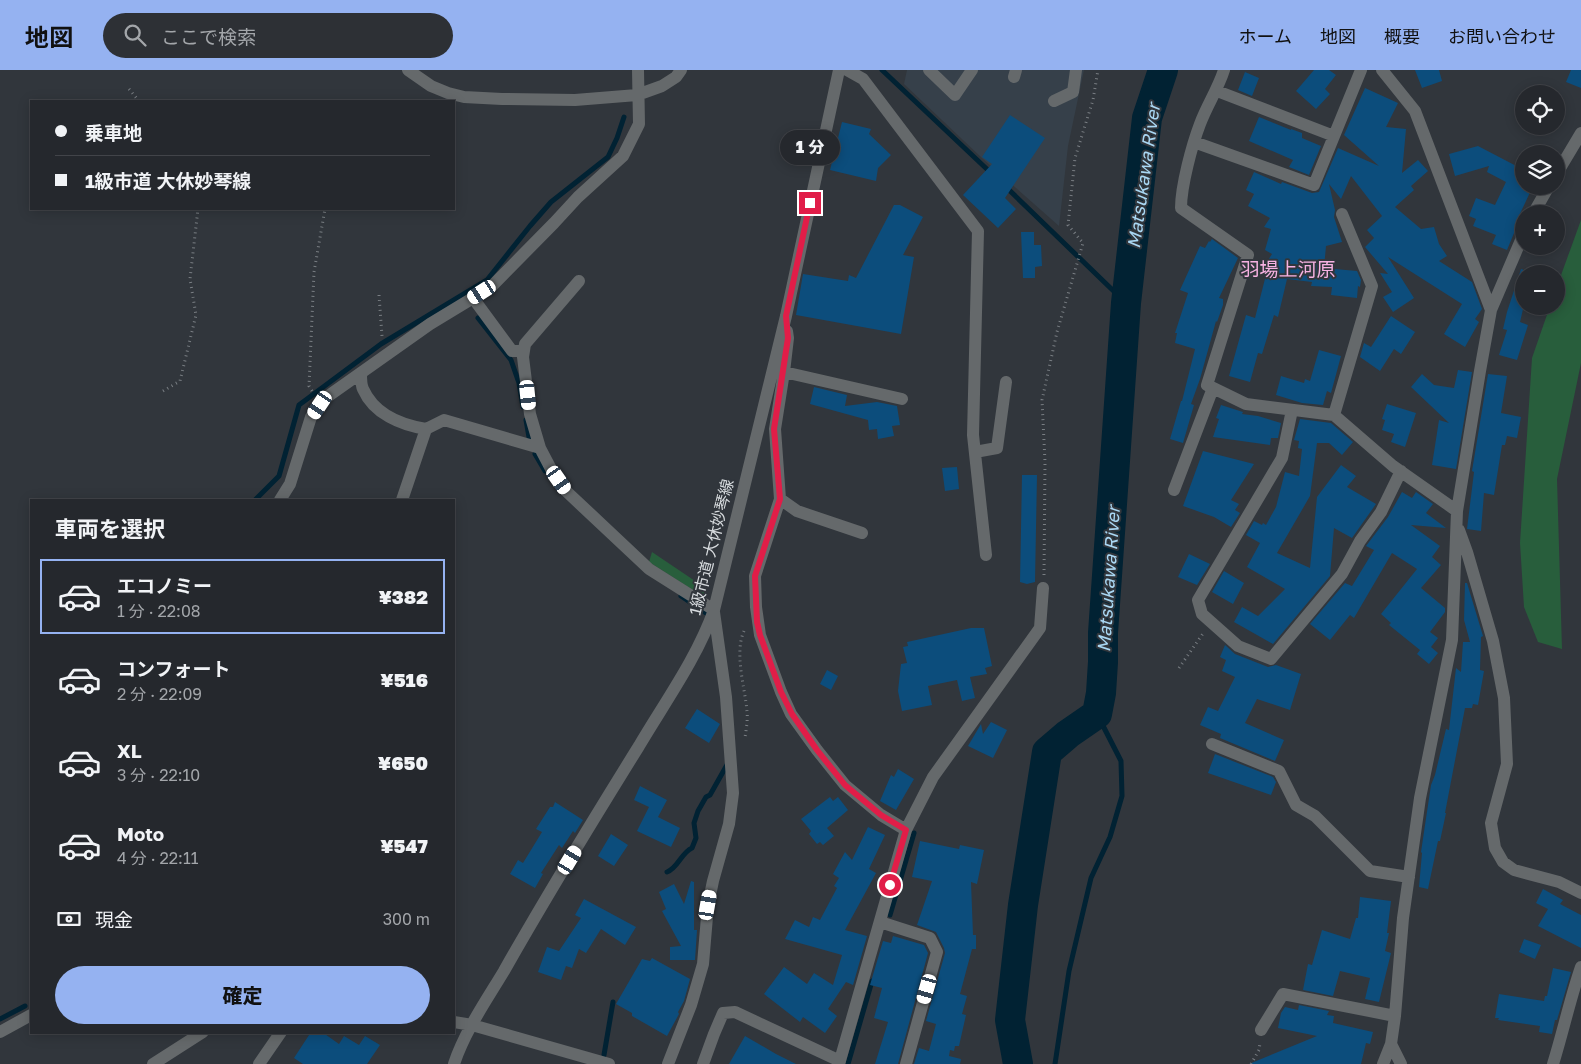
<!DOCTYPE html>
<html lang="ja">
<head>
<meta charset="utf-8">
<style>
	body { margin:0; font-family:"Golos Text","Noto Sans JP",sans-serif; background:#2d3035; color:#f1f3f6; height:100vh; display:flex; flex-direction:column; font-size:19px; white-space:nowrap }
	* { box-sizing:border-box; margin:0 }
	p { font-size:16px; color:#a3a6aa }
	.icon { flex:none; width:28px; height:28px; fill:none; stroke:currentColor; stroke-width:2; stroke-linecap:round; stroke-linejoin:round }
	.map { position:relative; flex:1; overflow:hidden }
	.drawer { position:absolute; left:30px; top:429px; width:425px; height:535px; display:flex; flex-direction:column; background:#25282d; border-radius:0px; box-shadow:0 2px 12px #0003,0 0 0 1px #424449 }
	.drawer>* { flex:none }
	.hud { position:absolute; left:30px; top:30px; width:425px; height:110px; border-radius:0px; box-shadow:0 2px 12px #0003,0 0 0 1px #424449; display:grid; align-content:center; height:110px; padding:0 25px; background:#25282d }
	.controls { position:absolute; left:1515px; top:15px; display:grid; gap:10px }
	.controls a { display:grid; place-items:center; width:50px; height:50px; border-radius:50%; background:#25282d; box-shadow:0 2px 12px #0003,0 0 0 1px #424449; font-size:25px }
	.end { position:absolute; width:22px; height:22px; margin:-11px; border:6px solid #e11d48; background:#fff; box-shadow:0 0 0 2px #fff }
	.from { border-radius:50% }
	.bubble { position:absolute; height:35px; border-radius:18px; background:#25282d; box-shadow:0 2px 12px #0003,0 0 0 1px #424449; font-size:16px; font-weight:800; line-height:35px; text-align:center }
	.car { position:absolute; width:15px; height:30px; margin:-15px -8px; border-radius:6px; box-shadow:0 0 4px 1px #0007; background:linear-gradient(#fff 24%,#345 0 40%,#fff 0 76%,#345 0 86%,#fff 0) }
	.hud b { display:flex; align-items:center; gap:18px; height:48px; font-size:19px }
	.hud b+b { border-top:1px solid #424449 }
	.hud i { width:12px; height:12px; background:#f1f3f6 }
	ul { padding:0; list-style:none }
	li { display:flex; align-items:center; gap:15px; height:75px; margin:0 10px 8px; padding:0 15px; border:2px solid transparent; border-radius:0px }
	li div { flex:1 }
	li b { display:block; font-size:19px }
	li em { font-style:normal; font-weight:800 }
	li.selected { border-color:#95b2f1 }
	li>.icon { width:45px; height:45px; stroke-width:1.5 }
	h2 { padding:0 25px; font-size:22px; line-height:60px }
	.pay { display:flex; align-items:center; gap:12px; height:55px; padding:0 25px; font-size:19px }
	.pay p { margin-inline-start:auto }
	.action { display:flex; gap:10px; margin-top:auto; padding:10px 25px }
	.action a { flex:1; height:58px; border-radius:30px; background:#95b2f1; color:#111; font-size:20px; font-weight:800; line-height:58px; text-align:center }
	header { display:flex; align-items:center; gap:30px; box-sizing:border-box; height:70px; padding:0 25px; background:#95b2f1; color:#111 }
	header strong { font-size:24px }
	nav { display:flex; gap:28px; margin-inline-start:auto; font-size:18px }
	.search { width:350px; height:45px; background:#2d3035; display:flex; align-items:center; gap:12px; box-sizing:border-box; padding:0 18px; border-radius:28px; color:#a3a6aa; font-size:19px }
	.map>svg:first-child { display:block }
	.built { fill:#36404a }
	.green { fill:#285e3c }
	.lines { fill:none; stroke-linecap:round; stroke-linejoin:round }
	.stream { stroke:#012233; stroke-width:5 }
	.river { stroke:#012233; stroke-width:30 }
	.building { fill:#0c4d7c }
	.path { stroke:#797e83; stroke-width:3; stroke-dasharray:1 4; stroke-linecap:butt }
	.minor { stroke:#65696b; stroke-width:12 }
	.route { stroke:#e11d48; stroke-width:6 }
	.labels { text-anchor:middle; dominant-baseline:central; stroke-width:4; stroke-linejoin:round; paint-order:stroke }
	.street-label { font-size:16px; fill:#d7dbde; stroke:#31363c }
	.water-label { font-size:18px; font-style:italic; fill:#a9d7f3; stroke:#31363c }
	.quarter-label { font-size:19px; fill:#f6b2e2; stroke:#31363c }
</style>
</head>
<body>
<header>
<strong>地図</strong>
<div class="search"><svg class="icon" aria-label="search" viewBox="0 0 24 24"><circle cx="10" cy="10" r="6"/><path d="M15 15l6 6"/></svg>ここで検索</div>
<nav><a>ホーム</a><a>地図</a><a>概要</a><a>お問い合わせ</a></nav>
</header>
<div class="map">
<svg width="1581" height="994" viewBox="0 0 1581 994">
	<rect width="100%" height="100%" fill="#31363c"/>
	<path class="built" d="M907 0H1084L1068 76 1059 156 982 88 904 14Z"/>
	<path class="green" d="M1581 150V293L1557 409 1562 579 1538 572 1524 537 1520 473 1532 288 1550 236H1556V219Z
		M652 482 704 517V527L649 492Z"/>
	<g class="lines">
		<path class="stream" d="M882 0 991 103
			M1006 117 1126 233
			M478 248 511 290 519 313 523 337
			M526 350 529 367
			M535 384 545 401
			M255 430 279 406 299 335 381 274 487 210 530 156 551 132 608 87 617 68 624 47
			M681 526 706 543
			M667 802C678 798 681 783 692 778L696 768 694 753 698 741 706 727 710 725 728 693
			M890 845 914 763
			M0 949 25 936
			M604 985 613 932
			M848 994 872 911
			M1055 994 1069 901 1091 808 1110 767 1122 726 1121 691 1097 644"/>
		<path class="river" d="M1018 994 1010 950 1023 835 1047 682 1068 664 1097 644 1101 623 1103 592V563L1126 233 1147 48 1163 0"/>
	</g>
	<path class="building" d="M1314 0H1329L1336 5 1325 19 1330 24 1316 39 1296 21Z
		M1415 0H1439L1442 11 1422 18Z
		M1571 0H1581V18L1566 12Z
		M1245 2 1259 8 1252 26 1238 20Z
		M1365 18 1398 33 1386 57 1406 59 1402 103 1418 90 1428 101 1411 116 1414 120 1395 137 1421 159 1434 157 1439 174 1447 186 1439 191 1472 212 1482 239 1475 249 1479 252 1465 277 1444 264 1462 234 1388 187 1414 228 1393 242 1383 227 1392 222 1380 203 1388 204 1365 177 1374 168 1367 160 1382 146 1351 106 1341 129 1329 114 1335 140 1334 147 1342 172 1326 176 1324 198 1357 201 1361 210 1360 217 1358 216 1357 228 1331 225 1332 217 1311 216 1312 212 1287 209 1278 247 1274 245 1262 284 1258 283 1250 312 1229 306 1246 245 1255 248 1268 197 1265 195 1272 184 1265 180 1271 159 1264 157 1270 148 1248 136 1254 124 1246 120 1254 102 1281 114 1282 112 1312 123 1319 122 1338 78 1379 96 1344 65Z
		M1010 45 1045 68 1005 128 1016 139 998 158 963 125 992 94 982 87Z
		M1259 47 1291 60V59L1302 63V68L1321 76 1309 105 1289 97 1293 90 1249 71Z
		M842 52 871 59 869 64 891 85 878 98 876 111 830 100Z
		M1478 76 1524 100V116H1533L1517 150 1519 151 1507 180 1492 174 1496 165 1473 156 1476 149 1469 146 1476 128 1495 135 1506 112 1487 102 1489 96 1455 106 1449 84Z
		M894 135H900L923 147 903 185 914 187 901 264 796 245 803 204 848 211 849 205 856 208Z
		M1021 162H1034V175H1041L1042 196 1035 197V208H1023Z
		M1212 169 1238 188 1219 228 1223 229V235L1217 252 1216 251 1200 309 1191 334 1194 335 1183 373 1170 369 1181 331H1182L1195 279 1175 273 1177 263H1175L1188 223 1180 220 1200 176 1205 178 1209 171 1210 172Z
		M1521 199 1524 200V235L1520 252 1528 255 1517 290 1499 285 1507 260 1503 259 1507 242Z
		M1391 246 1415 262 1401 284 1394 279 1380 301 1360 287 1364 273 1371 277Z
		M1319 280 1341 286 1331 323 1327 321 1323 335 1302 333 1276 325 1281 306 1304 313 1305 309 1310 311Z
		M1458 300 1472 302 1456 399 1432 395 1439 350 1449 353 1411 317 1422 304 1434 315 1454 318Z
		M1488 304 1507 306 1501 343 1521 347 1517 368 1507 366 1505 375H1502L1494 425 1484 423 1481 461 1467 459 1474 402 1472 401Z
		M814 317 847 325 845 336 877 332 897 336 900 355 892 356 894 366 878 369 877 359 869 360 868 350 810 334Z
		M1387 334 1416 343 1405 377 1391 372 1394 364 1382 360 1385 350 1382 349Z
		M1221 335 1243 342 1242 344 1258 346 1281 353 1278 368H1271L1270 375 1213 367 1219 349 1216 348Z
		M1300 349 1331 353 1353 372 1342 385 1329 373H1317L1310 426 1277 483 1310 498 1317 427 1341 395 1356 406 1347 417 1376 434 1352 468 1334 458 1330 506 1273 574 1234 552 1242 537 1258 546 1285 519 1247 497 1260 473 1246 465 1254 451 1262 455 1263 453 1266 455 1276 437 1285 402 1299 406 1302 379 1298 378 1299 371 1294 370Z
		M1203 381 1254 394 1231 430 1239 434 1235 440 1240 443 1231 457 1214 447 1183 436Z
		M957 397 959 419 945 421 942 398Z
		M1022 405H1037L1035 512 1027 514 1020 512Z
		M1402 422 1412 428 1416 422 1433 434 1426 443 1446 458 1411 455 1440 476 1432 487 1441 495 1421 518 1445 538V542L1430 562 1438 568 1431 577 1438 583 1429 594 1417 584 1420 580 1389 555 1391 553 1381 544 1417 499 1392 483 1354 548 1350 545 1330 570 1310 554 1345 513 1352 516 1374 480 1366 476 1388 447Z
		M1189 484 1210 494 1197 515 1178 507Z
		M1224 501 1244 513 1233 534 1212 522Z
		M1465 513H1467L1483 566 1481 567 1480 600 1484 601 1478 635 1473 634 1472 638H1465L1445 743H1446L1440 771H1438L1428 819 1419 817 1422 783 1421 782 1431 715 1435 705 1446 659 1449 660 1456 598 1461 602 1463 572H1470L1464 550Z
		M971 558H984L992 596 985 598 987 604 970 607 975 628 962 631 957 610 928 616 932 635 902 641 898 621 901 594 907 593 903 577 908 576 907 572Z
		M1225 575 1235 584 1268 597 1276 595 1301 604 1290 640 1257 629 1245 653 1284 670 1275 691 1220 668 1221 664 1200 655 1208 637 1218 641 1235 607 1222 601 1226 590 1220 587Z
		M827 600 838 606 831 620 820 614Z
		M697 639 720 654 709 673 685 658Z
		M991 652 1007 660 993 688 968 676 981 654 983 664Z
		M1215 684 1273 707 1276 712 1271 725 1208 703Z
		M898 699 914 709 896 740 880 731 891 705 894 707Z
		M640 716 667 730 658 747 680 758 671 777 637 761 649 737 634 730Z
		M830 727 833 731 838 727 848 740 827 758 834 766 823 775 820 772 817 774 809 764 811 761 801 749Z
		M555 732 583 750 575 763 573 761 562 778 559 775 541 803 543 804 535 818 510 804 518 790 523 793 542 762 536 759 550 737H553Z
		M868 757 885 765 869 799 876 803 845 860 867 866 853 915 846 912 828 939 837 946 825 963 803 947 800 952 764 924 784 897 807 914 814 903 833 915 842 885 785 869 795 850 809 857 813 847 820 850 837 818 834 816 839 808 833 804 845 782 852 790Z
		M611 764 628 775 614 796 598 786Z
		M920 771 959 779 960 775 984 780 977 814 971 812 973 865H976V879H972L960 924 967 926 962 944 966 945 959 976H955L954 981 950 980 949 986 961 989 960 994H914L919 978 929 981 936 954 926 951 945 883 944 878 936 862 917 855 932 811 912 807Z
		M691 811 694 812V860H697L695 890H670V877L681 876 662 841 666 839 659 822 674 814 684 834Z
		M1543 819 1563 830 1560 834 1581 845V878L1538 856 1548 839 1536 833Z
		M1360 827 1391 831 1387 863H1389L1385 881 1391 883 1379 932 1365 929 1370 908 1340 901 1333 926 1303 920 1308 894 1312 895 1322 860 1350 869 1356 848H1358Z
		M584 829 636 857 625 875 601 859 586 883 579 879 572 898 566 896 561 910 538 902 547 877 559 881 581 848 575 845Z
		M893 866 924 875 928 883 898 994H875L888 952 874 948 882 918 870 915 883 871 891 873Z
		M1524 869 1541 875 1535 889 1519 882Z
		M652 888 690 909 684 931 678 942 679 944 667 966 632 946V943L616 934 642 889 650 891Z
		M1553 898 1571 902 1557 950H1555L1552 964 1539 962 1540 956 1498 950 1499 948H1495L1499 924 1544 931 1545 926H1547Z
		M1299 935 1329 941 1327 945 1334 946 1333 953 1373 962 1370 974 1366 973 1361 994H1249L1317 966 1278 958 1281 943 1285 937 1298 940Z
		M311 962H322L339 974 344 966 359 975 365 966 380 975 367 994H303L294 988Z
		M745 966 776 984 796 994H729Z"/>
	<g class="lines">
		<path class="path" d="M129 19 139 31
			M379 225 382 266 384 269
			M163 321 180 311 196 245 190 209 198 139
			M312 321 309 316 314 202 325 139
			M1044 505 1045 392 1042 330 1057 262 1083 173 1068 155 1075 88 1093 30 1098 0
			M744 561C734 583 745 618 747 641 748 650 746 660 745 668
			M1179 598 1204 562
			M1251 994 1259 980 1260 973"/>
		<path class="minor" d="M408 0 431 16 448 23 464 27 502 29 575 30 637 25 662 16 676 7 681 0
			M847 0 863 9 978 161 973 365 986 485
			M929 0 955 25 972 0
			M1224 0C1218 19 1207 35 1200 54 1192 75 1181 116 1181 138L1248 185 1207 315 1246 334 1334 345 1393 396 1457 441
			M1382 0 1415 41 1491 240
			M1014 7 1016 0
			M1217 21 1334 66
			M1054 31 1073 22 1076 0
			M1194 72 1314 115 1361 0
			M1556 105 1581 63
			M1533 144 1549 116
			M579 211 525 274 523 287 530 344 540 378 551 399 566 421 649 499 714 540
			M473 228 512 281H524
			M787 261 788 268 784 302 775 359 780 429 755 506 756 537 760 565 781 622 791 644 817 680 845 715 881 745 906 760
			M784 302 902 329
			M361 303C361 308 361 315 363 319 374 344 401 355 426 359
			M1292 340 1282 388 1198 530 1202 544 1238 576 1271 589 1342 504 1360 471 1381 442 1401 401
			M1334 345 1372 216 1342 144
			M975 382 997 378 1006 312
			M1174 420 1213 318
			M780 429 797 441 862 463
			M280 430 290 414 311 347 324 329 430 254 491 217 554 153 578 127 623 86 639 54 638 0
			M402 430 426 359 444 350 540 378
			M1459 460 1467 482 1493 571 1504 628 1507 694 1491 753 1495 778 1503 792 1514 800 1559 812 1581 823
			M1212 674 1279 701 1296 735 1315 746 1370 801 1409 807
			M880 852 930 868 937 882 906 994
			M454 952 472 955 609 994
			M1261 960 1283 924 1395 946
			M0 962 31 945
			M1391 974 1401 994
			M153 994 203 962
			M259 994 281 962
			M454 994C465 961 486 931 504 901 547 825 593 750 639 676 665 632 697 588 714 540L786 246 839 0
			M668 994 691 935 703 894 708 835 713 811 729 754 733 723 726 627 714 542
			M703 994 714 964 723 943 735 942 840 991
			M839 994 906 760 933 707 1040 558 1043 518
			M1383 994 1391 974 1395 946 1403 848 1420 728 1452 570 1457 441 1480 301 1491 240 1524 163
			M1553 994C1563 962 1570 929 1581 897"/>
	</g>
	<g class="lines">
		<path class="route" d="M810 133 786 246 788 268 774 359 780 429 755 506 757 552 760 565 781 622 792 644 817 680 845 715 881 745 906 760 890 815"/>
	</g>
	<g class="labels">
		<g class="street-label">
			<text transform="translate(711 477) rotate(-76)">1級市道 大休妙琴線</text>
		</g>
		<g class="water-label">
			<text transform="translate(1143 106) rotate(-82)">Matsukawa River</text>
			<text transform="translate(1108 509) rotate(-86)">Matsukawa River</text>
		</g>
		<g class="quarter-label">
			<text x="1288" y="198">羽場上河原</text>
		</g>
	</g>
</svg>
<div class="controls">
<a><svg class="icon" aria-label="locate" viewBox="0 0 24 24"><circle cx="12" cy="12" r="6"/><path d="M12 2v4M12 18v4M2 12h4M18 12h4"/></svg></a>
<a><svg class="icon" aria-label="layers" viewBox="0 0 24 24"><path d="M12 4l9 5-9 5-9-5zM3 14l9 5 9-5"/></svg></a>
<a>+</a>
<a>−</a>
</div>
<i class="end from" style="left:890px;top:815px"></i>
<i class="end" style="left:810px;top:133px"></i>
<div class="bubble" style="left:780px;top:60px;width:60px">1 分</div>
<i class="car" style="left:482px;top:222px;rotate:238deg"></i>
<i class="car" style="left:528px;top:325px;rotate:174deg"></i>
<i class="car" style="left:320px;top:335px;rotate:214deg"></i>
<i class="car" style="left:559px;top:410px;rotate:145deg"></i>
<i class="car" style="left:570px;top:790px;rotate:31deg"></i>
<i class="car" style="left:708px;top:835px;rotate:10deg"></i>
<i class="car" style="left:927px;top:919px;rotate:196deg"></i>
<div class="hud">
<b><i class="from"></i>乗車地</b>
<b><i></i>1級市道 大休妙琴線</b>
</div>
<section class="drawer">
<h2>車両を選択</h2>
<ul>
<li class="selected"><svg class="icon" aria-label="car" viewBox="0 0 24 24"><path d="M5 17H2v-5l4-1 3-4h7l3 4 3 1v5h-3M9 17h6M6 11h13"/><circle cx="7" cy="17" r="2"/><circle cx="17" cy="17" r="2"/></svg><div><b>エコノミー</b><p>1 分 · 22:08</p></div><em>¥382</em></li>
<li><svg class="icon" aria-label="car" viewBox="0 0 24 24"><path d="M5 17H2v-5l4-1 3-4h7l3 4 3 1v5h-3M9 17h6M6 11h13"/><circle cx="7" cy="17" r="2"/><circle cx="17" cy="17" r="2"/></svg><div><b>コンフォート</b><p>2 分 · 22:09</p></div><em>¥516</em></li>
<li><svg class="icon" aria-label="car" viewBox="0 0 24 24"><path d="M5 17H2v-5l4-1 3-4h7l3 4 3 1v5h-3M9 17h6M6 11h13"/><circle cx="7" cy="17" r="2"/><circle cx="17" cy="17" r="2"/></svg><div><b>XL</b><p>3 分 · 22:10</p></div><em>¥650</em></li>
<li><svg class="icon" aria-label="car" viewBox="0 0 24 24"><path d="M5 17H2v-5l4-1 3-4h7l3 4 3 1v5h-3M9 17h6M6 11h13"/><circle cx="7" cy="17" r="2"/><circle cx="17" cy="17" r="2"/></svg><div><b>Moto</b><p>4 分 · 22:11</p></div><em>¥547</em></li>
</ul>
<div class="pay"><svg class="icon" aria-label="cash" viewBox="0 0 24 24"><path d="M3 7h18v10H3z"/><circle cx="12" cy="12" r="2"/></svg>現金<p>300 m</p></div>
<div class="action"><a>確定</a></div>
</section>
</div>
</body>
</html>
